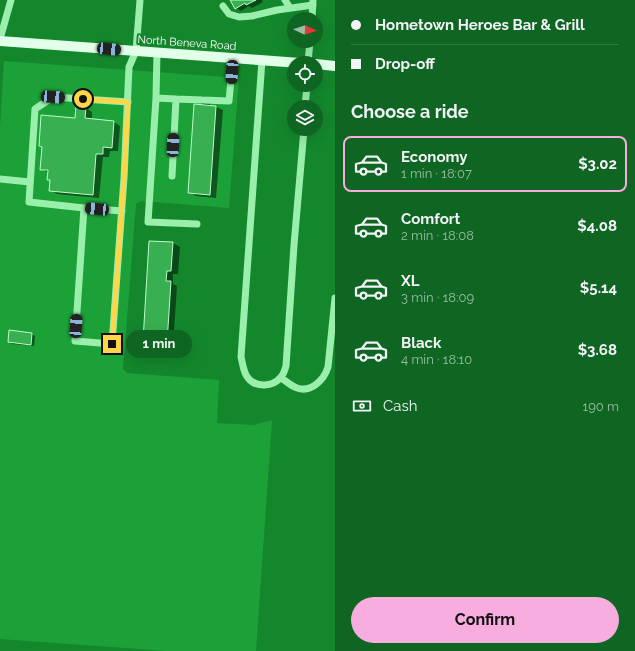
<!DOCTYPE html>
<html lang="en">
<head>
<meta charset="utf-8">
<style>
	body { margin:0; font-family:Raleway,sans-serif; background:#186b2a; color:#f1f3f6; height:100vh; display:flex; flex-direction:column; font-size:15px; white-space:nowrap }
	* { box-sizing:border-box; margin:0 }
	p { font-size:13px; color:#9bbda5 }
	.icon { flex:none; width:22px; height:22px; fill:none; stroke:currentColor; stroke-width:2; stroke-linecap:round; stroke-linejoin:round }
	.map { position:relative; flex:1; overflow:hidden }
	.details { display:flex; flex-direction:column; background:#0f6522; width:300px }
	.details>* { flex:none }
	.guide { display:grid; align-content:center; height:88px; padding:0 16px; background:#0f6522 }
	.needle { width:26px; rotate:94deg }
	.tools { position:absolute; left:287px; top:12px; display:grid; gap:8px }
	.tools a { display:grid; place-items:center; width:36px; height:36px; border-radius:50%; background:#0f6522; box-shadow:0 4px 16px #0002; font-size:20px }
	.end { position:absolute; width:18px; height:18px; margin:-9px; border:5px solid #ffd54a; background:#111; box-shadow:0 0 0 2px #111 }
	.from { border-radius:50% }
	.bubble { position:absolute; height:28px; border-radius:14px; background:#0f6522; box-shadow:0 4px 16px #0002; font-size:13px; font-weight:700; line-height:28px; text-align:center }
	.car { position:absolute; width:12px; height:24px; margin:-12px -6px; border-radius:5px; box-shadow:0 0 3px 1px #0007; background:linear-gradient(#222 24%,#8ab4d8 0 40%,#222 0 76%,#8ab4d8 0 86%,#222 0) }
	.guide b { display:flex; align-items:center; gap:14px; height:38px; font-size:15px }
	.guide b+b { border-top:1px solid #2f7940 }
	.guide i { width:10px; height:10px; background:#f1f3f6 }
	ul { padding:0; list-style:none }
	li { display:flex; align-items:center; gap:12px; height:56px; margin:0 8px 6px; padding:0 8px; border:2px solid transparent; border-radius:8px }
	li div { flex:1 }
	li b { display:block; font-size:15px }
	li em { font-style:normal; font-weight:700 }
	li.active { border-color:#f7adde }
	li>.icon { width:36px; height:36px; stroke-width:1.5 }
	h2 { padding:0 16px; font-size:18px; line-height:48px }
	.pay { display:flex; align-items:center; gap:10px; height:44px; padding:0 16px; font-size:15px }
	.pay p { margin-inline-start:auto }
	.primary-button { display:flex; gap:8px; margin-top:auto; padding:8px 16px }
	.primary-button a { flex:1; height:46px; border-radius:24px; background:#f7adde; color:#111; font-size:16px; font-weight:700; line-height:46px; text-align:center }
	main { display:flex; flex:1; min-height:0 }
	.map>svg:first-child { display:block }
	.green { fill:#1ca138 }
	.shadow { fill:#0007 }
	.building { fill:#38af51; stroke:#bffbcb }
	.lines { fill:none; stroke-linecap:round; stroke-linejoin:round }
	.minor { stroke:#99efab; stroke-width:7 }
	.major { stroke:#e1ffe9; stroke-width:10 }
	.route { stroke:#ffd54a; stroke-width:5 }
	.labels { text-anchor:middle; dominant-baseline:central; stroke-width:4; stroke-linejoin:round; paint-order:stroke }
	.street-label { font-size:11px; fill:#fff; stroke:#14872d }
</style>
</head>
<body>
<main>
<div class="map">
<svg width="335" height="651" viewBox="0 0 335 651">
	<rect width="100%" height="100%" fill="#14872d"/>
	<path class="green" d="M4 61 239 78 229 208 141 201 136 204 123 369 127 373 219 380 217 423 254 425 272 420 256 651H167L0 639V127Z"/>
	<path class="shadow" d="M231 0H262L263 2 252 8 249 6 241 11 236 8Z
		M202 96 211 98 210 106 216 107 223 110 216 198 196 196 189 192Z
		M86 108 92 112V120L114 122 120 126 118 151H110L109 157H103L99 198 57 194 50 190 51 181 48 179 49 173 41 169 43 148 40 146 76 119Z
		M150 242 173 243 180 247 178 274H173V284L177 286 173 346 150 345 144 341Z
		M32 334 35 336 34 346 12 344 9 342Z"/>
	<path class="building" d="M230 0H256L246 5 245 3 235 9Z
		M194 104 216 106 210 195 188 193Z
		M76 106 86 107 85 118 114 121 112 148 103 147V154H96L93 195 49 191 50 180H47L48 170H40L42 147 39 146 41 115 75 118Z
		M149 241 173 242 171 271H167L166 281H171L167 343 143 341Z
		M9 330 32 333 31 345 8 342Z"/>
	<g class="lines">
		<path class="minor" d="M285 0 290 8
			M223 6 229 14 239 17 252 16 277 10 313 5
			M312 19 313 0
			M0 39 11 0
			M157 53 156 98 176 99
			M262 60 241 357C243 364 243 372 248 378 256 388 273 387 281 377 284 374 285 369 286 366L294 245 304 129
			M308 63 310 41
			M156 98 148 222 197 224
			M128 102 53 97 35 109 29 202 84 208 75 341 112 344 124 178 129 67 136 51 140 0
			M305 107 307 85
			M172 176 176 99 229 101 233 58
			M0 179 30 182
			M84 208 122 211
			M281 378C286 381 291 386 297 388 311 393 324 380 328 367L335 298"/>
		<path class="major" d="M0 41 300 63
			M316 64 335 66"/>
	</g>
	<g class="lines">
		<path class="route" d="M83 99 128 102 124 178 112 344"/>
	</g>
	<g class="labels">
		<g class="street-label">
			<text transform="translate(187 43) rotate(4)">North Beneva Road</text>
		</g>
	</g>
</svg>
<div class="tools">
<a><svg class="needle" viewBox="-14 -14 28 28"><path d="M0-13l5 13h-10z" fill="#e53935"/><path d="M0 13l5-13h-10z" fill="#9bbda5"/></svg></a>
<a><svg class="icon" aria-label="locate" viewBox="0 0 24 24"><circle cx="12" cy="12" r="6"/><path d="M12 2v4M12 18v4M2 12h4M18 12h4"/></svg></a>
<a><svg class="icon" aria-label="layers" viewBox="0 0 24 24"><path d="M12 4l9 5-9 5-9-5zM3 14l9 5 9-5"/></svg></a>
</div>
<i class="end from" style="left:83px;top:99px"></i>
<i class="end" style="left:112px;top:344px"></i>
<div class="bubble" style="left:126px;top:330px;width:66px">1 min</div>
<i class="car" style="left:109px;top:49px;rotate:95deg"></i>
<i class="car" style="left:232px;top:72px;rotate:184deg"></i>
<i class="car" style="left:53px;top:97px;rotate:94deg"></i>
<i class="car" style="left:173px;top:145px;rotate:3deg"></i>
<i class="car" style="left:97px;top:209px;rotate:275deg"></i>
<i class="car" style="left:76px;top:326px;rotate:4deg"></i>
</div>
<section class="details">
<div class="guide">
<b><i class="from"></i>Hometown Heroes Bar &amp; Grill</b>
<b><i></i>Drop-off</b>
</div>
<h2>Choose a ride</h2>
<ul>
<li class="active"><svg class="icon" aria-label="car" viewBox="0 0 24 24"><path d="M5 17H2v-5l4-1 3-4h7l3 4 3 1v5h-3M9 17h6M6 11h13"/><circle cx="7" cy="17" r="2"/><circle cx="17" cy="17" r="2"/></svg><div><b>Economy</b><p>1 min · 18:07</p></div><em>$3.02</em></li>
<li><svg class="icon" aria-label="car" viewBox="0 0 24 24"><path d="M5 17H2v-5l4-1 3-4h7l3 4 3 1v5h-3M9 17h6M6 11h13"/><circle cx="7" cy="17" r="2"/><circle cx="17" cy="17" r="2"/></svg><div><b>Comfort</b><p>2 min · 18:08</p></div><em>$4.08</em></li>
<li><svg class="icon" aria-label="car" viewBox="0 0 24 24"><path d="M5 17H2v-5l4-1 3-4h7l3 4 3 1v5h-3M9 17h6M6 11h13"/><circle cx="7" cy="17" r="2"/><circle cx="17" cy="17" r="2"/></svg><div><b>XL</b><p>3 min · 18:09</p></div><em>$5.14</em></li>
<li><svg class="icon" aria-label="car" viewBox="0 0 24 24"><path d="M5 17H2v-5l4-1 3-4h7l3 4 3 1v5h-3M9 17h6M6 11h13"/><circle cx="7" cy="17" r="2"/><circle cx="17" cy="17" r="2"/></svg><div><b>Black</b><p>4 min · 18:10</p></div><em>$3.68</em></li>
</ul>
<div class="pay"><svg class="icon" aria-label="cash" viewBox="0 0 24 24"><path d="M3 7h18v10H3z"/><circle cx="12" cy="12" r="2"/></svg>Cash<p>190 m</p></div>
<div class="primary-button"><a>Confirm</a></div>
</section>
</main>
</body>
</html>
